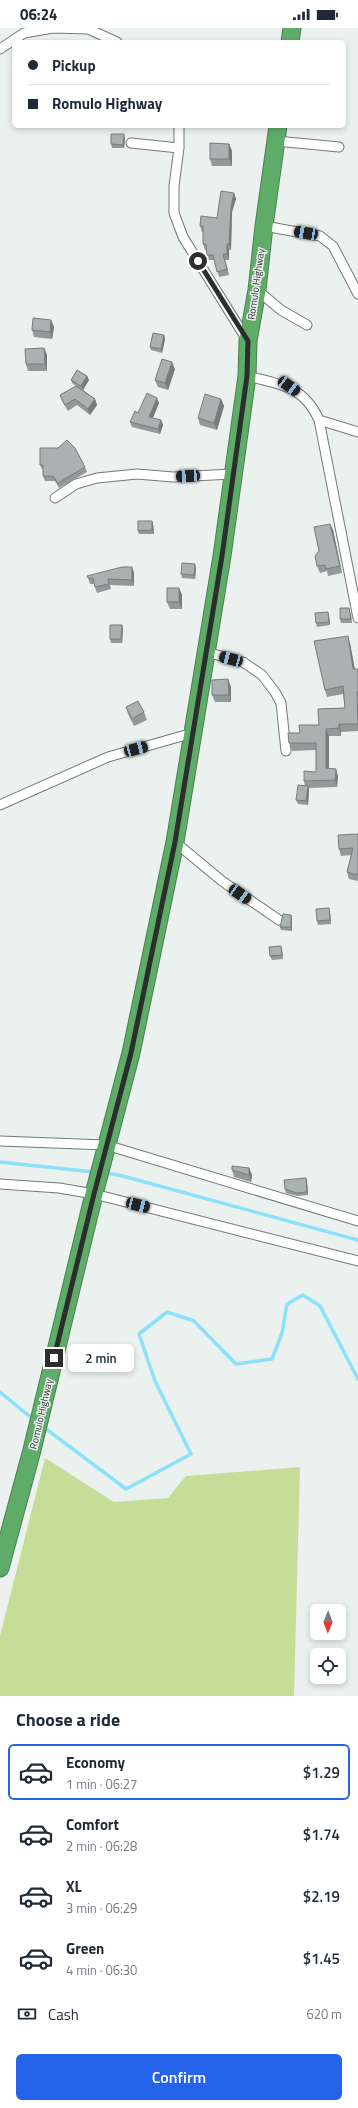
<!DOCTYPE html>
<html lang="en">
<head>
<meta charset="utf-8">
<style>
	body { margin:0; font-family:"Titillium Web",sans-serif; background:#f6f6f7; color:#1f2937; height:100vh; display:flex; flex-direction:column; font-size:15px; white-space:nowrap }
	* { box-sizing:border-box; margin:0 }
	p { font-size:13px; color:#747a83 }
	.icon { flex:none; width:22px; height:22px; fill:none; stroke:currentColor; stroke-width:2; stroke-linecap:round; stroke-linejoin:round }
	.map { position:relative; height:1668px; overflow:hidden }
	.panel { display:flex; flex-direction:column; background:#fff; flex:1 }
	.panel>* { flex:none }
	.guide { position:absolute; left:12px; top:12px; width:334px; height:88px; border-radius:6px; box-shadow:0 2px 6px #0003; display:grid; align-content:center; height:88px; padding:0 16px; background:#fff }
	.needle { width:26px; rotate:181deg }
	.controls { position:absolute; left:310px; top:1576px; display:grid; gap:8px }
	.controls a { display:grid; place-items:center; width:36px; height:36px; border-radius:6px; background:#fff; box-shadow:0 2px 6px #0003; font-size:20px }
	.end { position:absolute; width:18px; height:18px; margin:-9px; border:5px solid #2c2e2d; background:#fff; box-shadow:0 0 0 2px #fff }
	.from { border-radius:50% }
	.bubble { position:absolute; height:28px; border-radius:6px; background:#fff; box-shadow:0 2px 6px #0003; font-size:13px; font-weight:600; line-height:28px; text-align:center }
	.car { position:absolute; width:12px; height:24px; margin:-12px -6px; border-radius:5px; box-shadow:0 0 3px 1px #0007; background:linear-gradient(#222 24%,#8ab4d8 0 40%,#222 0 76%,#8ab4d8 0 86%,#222 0) }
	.guide b { display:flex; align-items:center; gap:14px; height:38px; font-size:15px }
	.guide b+b { border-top:1px solid #e0e1e3 }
	.guide i { width:10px; height:10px; background:#1f2937 }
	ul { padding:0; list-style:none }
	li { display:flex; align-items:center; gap:12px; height:56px; margin:0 8px 6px; padding:0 8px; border:2px solid transparent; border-radius:6px }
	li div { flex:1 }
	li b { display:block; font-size:15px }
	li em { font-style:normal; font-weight:600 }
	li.on { border-color:#2563eb }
	li>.icon { width:36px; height:36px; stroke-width:1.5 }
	h2 { padding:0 16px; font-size:18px; line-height:48px }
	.pay { display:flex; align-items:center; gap:10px; height:44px; padding:0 16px; font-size:15px }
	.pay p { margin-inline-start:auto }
	.action { display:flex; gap:8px; margin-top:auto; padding:8px 16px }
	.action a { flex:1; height:46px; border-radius:6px; background:#2563eb; color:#fff; font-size:16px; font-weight:600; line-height:46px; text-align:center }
	.status { display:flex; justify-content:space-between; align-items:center; height:28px; padding:0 20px; background:#fff; direction:ltr }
	.status svg { height:11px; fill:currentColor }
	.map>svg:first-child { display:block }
	.green { fill:#c6dd97 }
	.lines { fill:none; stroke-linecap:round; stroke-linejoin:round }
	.stream { stroke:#8ae1f9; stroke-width:3.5 }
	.street-casing { stroke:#737977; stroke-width:11 }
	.highway-casing { stroke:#4d8054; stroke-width:19 }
	.street { stroke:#fff; stroke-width:9 }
	.highway { stroke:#5fac69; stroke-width:17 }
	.wall { fill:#929998 }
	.shaded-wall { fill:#777d7c }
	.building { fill:#aab2b1; stroke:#777d7c }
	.route { stroke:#2c2e2d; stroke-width:5 }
	.labels { text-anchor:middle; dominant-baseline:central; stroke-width:3; stroke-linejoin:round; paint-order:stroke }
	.street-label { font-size:10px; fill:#2c2e2d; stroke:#eaf1ee }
</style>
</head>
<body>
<div class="status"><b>06:24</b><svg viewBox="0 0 49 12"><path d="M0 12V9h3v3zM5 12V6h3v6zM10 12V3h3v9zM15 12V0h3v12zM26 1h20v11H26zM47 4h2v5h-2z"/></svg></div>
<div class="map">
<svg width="358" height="1668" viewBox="0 0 358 1668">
	<rect width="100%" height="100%" fill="#eaf1ee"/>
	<path class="green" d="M45 1430 114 1474 168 1470 186 1448 300 1439 294 1668H0V1608Z"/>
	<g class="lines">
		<path class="stream" d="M0 1134 94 1144
			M104 1145 119 1147 358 1212
			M0 1364 34 1392
			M42 1398 126 1461 191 1426 155 1353 139 1306 167 1284 194 1293 236 1336 272 1331 282 1305 287 1276 303 1267 320 1278 358 1351"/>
		<g class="street-casing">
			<path id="street" d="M0 21 24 5 53 0 88 1 117 14
				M179 98V120L174 158V185L183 209 247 312
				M276 113 339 119
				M131 115 179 120
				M264 198 320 208 333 218 358 266
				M257 262 281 282 307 297
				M247 348C280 356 304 358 319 392L358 590
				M319 392 358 404
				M55 470 76 456 97 450 137 446 173 449 233 446
				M206 624 243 634 262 647 275 664 281 675 286 723
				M0 777 108 729 193 705
				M175 814 222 853 279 892
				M0 1113 106 1117 358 1193
				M0 1156 59 1160 94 1166 358 1233"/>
		</g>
		<g class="highway-casing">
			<path id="highway" d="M290 14 292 0
				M0 1540 32 1422 94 1166 131 1025 175 814 222 528 247 348 248 313 257 262 264 198 278 98"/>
		</g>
		<use href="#street" class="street"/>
		<use href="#highway" class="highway"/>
	</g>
	<path class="wall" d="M125 110 124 120H112L111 116Z
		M229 116 232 123V138H212L210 131Z
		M234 165 236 171 232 184 231 222H229V232H225L229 247 219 249 214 232H208L206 222H205L203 216V204H202L200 198 217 190Z
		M51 292 54 299 52 311 34 309 32 302Z
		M164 307 165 311 162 325 151 322 150 319Z
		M44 320 47 327V343H28L26 336Z
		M175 341 168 362 158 359 155 352Z
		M87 348 89 352 83 362 79 359 95 371 97 377 90 387 77 377 68 383 62 373 60 367 76 358 72 355 71 352Z
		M221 371 224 378 217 402 200 397 198 390Z
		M159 375 153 390 161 392 163 397 160 406 132 399 130 394 138 385Z
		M40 437 85 439 87 444 59 460 55 453H45L43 448V441H42Z
		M152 493 153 496 154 506H139L138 503Z
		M330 496 333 502 342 545 328 548 327 543 320 545 317 538 319 523Z
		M132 539 134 545V558L110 557 111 561 97 565 94 556H90L88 550Z
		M196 540 195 551 182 550 181 546Z
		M179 560 182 567V581H170L167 574Z
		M328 584 329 588 330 597 317 599 316 595Z
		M351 584 352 595H341L340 591Z
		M122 597 123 601 122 615H111L110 611Z
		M350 615 355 641H358V703L341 704V708H329V740L338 748 337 759 309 760V762L308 777 298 776 296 772 305 758 304 753 316 744V722L292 723 289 715 300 705 319 697 345 680 343 666 327 669 325 662Z
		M231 659V674H215L212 667Z
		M126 679 144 684 147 692 134 698 128 686Z
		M358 806V853L349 851 347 844 351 827 341 828 339 821Z
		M329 880 330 884 331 896 318 897 317 893Z
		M291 887 292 890V903L281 902 280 899Z
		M282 922 283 931 272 932 270 928Z
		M249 1140 252 1147 251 1154 234 1149 232 1142Z
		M306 1150 307 1153 308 1167 297 1168 286 1165 285 1161Z"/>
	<path class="shaded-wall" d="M124 106 125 110 124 120 123 117Z
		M229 116 232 123V138L229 131Z
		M234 165 236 171 232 184 231 222 229 216 231 179Z
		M227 216 229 222V232L227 226Z
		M223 226 225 232 229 247 227 241Z
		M51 292 54 299 52 311 50 304Z
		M164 307 165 311 162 325 161 321Z
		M44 320 47 327V343L45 336Z
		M172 334 175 341 168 362 165 355Z
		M87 348 89 352 83 362 81 358Z
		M157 370 159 375 151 394 149 389Z
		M95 371 97 377 90 387 88 381Z
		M221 371 224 378 217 402 214 395Z
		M161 392 163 397 160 406 158 401Z
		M152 493 153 496 154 506 152 502Z
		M330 496 333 502 342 545 340 538Z
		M195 536 196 540 195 551 194 547Z
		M132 539 134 545V558L132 552Z
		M179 560 182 567V581L179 574Z
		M328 584 329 588 330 597 329 594Z
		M122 597 123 601 122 615 121 611Z
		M348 608 350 615 356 649 353 641Z
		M228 651 231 659V674L229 667Z
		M339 696 341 704V708L339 700Z
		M326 701 329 708V747L326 740Z
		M336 741 338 748 337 759 335 752Z
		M308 758 309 762 308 777 306 773Z
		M329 880 330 884 331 896 330 892Z
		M291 887 292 890V903L291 899Z
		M281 918 282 922 283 931 282 927Z
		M249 1140 252 1147 251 1154 249 1147Z
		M306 1150 307 1153 308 1167 307 1164Z"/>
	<path class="building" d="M111 106H124L123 117 111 116Z
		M210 115 229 116V131H210Z
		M221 163 234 165 231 179 229 216H227V226H223L227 241 217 244 213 227H207L206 216H203V198H200L201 188 217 190Z
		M33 290 51 292 50 304 32 302Z
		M153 305 164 307 161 321 150 319Z
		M44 320 45 336H26L25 321Z
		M162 331 172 334 165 355 155 352Z
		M77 342 87 348 81 358 71 352Z
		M76 358 95 371 88 381 75 371 65 377 60 367Z
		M147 365 157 370 149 389 161 392 158 401 130 394 135 383 138 385Z
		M205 366 221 371 214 395 198 390Z
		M67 412 75 420 85 439 58 455 53 448H43V437H40V420H58Z
		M138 493H152V502L138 503Z
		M330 496 340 538 326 541 325 537 317 538 315 528 319 523 314 499Z
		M182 535 195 536 194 547 181 546Z
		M122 539H132V552L108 551 109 556 95 559 93 550H88L87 548Z
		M167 560H179V574H167Z
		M340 580H349L351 591H340Z
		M328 584 329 594 316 595 315 585Z
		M110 597H122L121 611H110Z
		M348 608 353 641H358V664H357L358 696H339V700L326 701V740L336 741 335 752 304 753V743L316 744V715H289L288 705H300L299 697H319L318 681 345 680 343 658 325 662 314 613Z
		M228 651 229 667H212V652Z
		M138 673 144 684 132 691 126 679Z
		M298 757 308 758 306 773 296 772Z
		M358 806V845L357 847 347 844 353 820 339 821 338 807Z
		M329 880 330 892 317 893 316 881Z
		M283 886 291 887V899H280Z
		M281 918 282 927 270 928 269 919Z
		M232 1138 249 1140V1147L232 1142Z
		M306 1150 307 1164 296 1165 285 1161 284 1152Z"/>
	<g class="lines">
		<path class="route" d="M54 1330 94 1166 131 1025 175 814 222 528 247 348 248 313 198 233"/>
	</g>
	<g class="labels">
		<g class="street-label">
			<text transform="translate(256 256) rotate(-82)">Romulo Highway</text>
			<text transform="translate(41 1386) rotate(-77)">Romulo Highway</text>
		</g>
	</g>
</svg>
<div class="controls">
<a><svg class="needle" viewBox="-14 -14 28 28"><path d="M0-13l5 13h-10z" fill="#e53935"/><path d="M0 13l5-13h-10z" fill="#747a83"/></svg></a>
<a><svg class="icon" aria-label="locate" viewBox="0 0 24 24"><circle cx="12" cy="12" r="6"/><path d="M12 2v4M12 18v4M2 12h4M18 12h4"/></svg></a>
</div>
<i class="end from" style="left:198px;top:233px"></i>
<i class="end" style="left:54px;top:1330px"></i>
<div class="bubble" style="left:68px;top:1316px;width:66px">2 min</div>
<i class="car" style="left:306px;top:205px;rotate:280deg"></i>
<i class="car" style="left:289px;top:358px;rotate:126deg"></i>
<i class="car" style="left:188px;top:448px;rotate:267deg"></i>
<i class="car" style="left:231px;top:631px;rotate:285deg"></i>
<i class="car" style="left:136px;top:721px;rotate:75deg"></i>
<i class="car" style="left:240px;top:866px;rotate:125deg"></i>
<i class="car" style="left:138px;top:1177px;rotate:104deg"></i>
<div class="guide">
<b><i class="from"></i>Pickup</b>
<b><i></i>Romulo Highway</b>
</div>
</div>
<section class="panel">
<h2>Choose a ride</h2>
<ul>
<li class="on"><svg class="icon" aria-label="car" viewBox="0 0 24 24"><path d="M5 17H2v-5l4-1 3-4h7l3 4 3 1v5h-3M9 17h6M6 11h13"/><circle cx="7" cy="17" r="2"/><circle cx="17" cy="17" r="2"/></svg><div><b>Economy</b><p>1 min · 06:27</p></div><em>$1.29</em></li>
<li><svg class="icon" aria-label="car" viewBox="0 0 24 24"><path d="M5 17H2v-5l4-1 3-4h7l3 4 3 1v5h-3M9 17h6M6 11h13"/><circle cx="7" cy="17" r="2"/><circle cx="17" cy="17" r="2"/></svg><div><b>Comfort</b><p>2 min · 06:28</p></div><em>$1.74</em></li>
<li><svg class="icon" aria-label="car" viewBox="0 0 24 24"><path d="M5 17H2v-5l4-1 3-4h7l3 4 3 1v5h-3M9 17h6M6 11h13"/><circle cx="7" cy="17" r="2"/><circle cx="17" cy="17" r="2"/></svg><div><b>XL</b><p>3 min · 06:29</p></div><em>$2.19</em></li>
<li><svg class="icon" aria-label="car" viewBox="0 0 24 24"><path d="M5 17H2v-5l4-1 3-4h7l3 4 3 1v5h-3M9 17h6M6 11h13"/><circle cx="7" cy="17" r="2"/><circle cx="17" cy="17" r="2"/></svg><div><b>Green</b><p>4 min · 06:30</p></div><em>$1.45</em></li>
</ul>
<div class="pay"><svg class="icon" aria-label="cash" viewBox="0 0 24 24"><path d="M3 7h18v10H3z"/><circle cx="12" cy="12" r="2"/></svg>Cash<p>620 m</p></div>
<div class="action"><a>Confirm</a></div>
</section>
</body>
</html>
